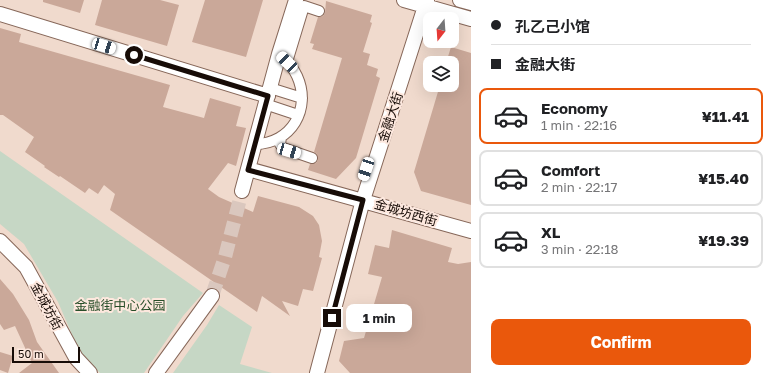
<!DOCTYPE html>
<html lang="en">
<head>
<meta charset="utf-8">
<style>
	body { margin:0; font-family:"Golos Text","Noto Sans SC",sans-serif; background:#f2f2f2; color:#202124; height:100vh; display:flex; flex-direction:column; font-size:15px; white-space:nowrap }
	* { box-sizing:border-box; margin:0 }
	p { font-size:13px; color:#757577 }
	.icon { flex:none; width:22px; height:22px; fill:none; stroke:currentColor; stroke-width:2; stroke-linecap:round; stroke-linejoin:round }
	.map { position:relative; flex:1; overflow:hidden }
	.drawer { display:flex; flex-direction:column; background:#fff; width:300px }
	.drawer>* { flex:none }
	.top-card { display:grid; align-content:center; height:88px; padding:0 20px; background:#fff }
	.needle { width:26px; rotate:197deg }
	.fabs { position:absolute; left:423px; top:12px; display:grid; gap:8px }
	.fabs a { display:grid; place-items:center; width:36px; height:36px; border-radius:8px; background:#fff; box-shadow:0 4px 16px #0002; font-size:20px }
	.scale { position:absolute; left:12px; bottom:10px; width:68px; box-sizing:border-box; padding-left:4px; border:2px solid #170c07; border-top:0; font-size:11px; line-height:14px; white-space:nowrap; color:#170c07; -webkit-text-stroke:3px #fde8de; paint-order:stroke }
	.end { position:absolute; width:18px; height:18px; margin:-9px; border:5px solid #170c07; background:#fff; box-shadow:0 0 0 2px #fff }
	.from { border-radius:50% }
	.bubble { position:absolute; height:28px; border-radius:8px; background:#fff; box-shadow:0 4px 16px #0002; font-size:13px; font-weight:700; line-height:28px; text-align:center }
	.car { position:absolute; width:12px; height:24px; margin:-12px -6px; border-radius:5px; box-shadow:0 0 3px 1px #0007; background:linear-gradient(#fff 24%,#345 0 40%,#fff 0 76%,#345 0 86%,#fff 0) }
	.top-card b { display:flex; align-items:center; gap:14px; height:38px; font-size:15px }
	.top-card b+b { border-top:1px solid #e0e0e0 }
	.top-card i { width:10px; height:10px; background:#202124 }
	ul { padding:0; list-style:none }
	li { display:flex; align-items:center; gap:12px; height:56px; margin:0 8px 6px; padding:0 12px; border:2px solid #e0e0e0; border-radius:8px }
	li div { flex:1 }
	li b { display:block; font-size:15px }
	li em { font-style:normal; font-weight:700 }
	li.on { border-color:#ea580c }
	li>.icon { width:36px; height:36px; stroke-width:1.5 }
	.cta { display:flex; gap:8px; margin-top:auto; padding:8px 20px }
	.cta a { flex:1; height:46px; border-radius:8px; background:#ea580c; color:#fff; font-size:16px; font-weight:700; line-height:46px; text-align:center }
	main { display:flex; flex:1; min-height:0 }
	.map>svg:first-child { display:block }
	.commercial { fill:#f0dacd; fill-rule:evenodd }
	.green { fill:#c6d7c5 }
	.building { fill:#caa899 }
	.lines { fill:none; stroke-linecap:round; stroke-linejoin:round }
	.secondary-tunnel { stroke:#dac7be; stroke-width:14; stroke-dasharray:14 7; stroke-linecap:butt }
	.street-casing { stroke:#866759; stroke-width:12 }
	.secondary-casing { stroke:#866759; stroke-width:16 }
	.street { stroke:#fff; stroke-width:10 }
	.secondary { stroke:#fff; stroke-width:14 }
	.route { stroke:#170c07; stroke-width:5 }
	.labels { text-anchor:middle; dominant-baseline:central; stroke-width:4; stroke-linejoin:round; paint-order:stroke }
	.street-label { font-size:13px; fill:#170c07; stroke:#fde8de }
	.park-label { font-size:13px; fill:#284e29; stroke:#fde8de }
</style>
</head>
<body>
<main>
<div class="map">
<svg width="471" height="373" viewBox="0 0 471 373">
	<rect width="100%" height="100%" fill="#fde8de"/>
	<path class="commercial" d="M0 0H471V373H0ZM430 19H452V41H430ZM430 63H452V85H430Z"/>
	<path class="green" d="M0 151 203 293 183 316 144 373H100L80 353 58 302 24 244 0 224Z
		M219 305 252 327 240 364 272 373H173L207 325Z"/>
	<path class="building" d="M43 0H84L80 13 43 2Z
		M102 0H160L179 5 167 46 95 25Z
		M205 0H263L246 57 192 42Z
		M326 1 372 15 370 22 372 23 363 52 370 54 367 65 378 69 376 76 380 78 356 158 336 179 308 170 310 164 316 163 318 160 317 154 314 152 342 58 312 49 314 44 310 43 318 17 323 16 325 13Z
		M0 28 21 34 19 42 170 85 163 107 204 118 210 98 241 107 236 126 246 128 236 166 228 163 208 189 219 197 253 212 258 196 299 207 313 216 319 225 322 241 319 257 322 258 313 291 303 289 298 306 282 301 290 316 262 296 257 312 110 210 115 194 104 185 98 194 89 188 85 193 60 176 59 177 44 167 45 166 25 152 34 137 3 115H0Z
		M451 47 471 53V205L421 191 414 172 440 85H452V63H446Z
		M392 230 452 248 448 262 458 264 471 262V373H350L339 361 344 341 364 338 382 277 368 274 375 245 389 248Z
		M0 279 13 294 29 320 37 342 59 373H19L32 363 15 326 4 330 0 324Z
		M0 352 13 356 8 373 0 370Z"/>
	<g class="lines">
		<path class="secondary-tunnel" d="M212 296 225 257 242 191"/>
		<g class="street-casing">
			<path id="street" d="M287 62 304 6 319 11
				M270 88 302 98
				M265 104 298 115
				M281 137 280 144 283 148 312 158
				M255 144C291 144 312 109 297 76 293 67 286 60 279 54"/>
		</g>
		<g class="secondary-casing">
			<path id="secondary" d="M404 0 471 19
				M460 0 471 3
				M0 14 268 96
				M248 169 471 231
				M242 191 279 54 296 0
				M0 241 26 267 76 358 90 373
				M156 373 212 296
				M317 373 363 200 427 0"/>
		</g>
		<use href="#street" class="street"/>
		<use href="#secondary" class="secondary"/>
	</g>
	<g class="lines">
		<path class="route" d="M134 55 268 96 248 170 363 200 332 318"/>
	</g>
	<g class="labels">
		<g class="street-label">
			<text transform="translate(390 117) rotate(-72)">金融大街</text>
			<text transform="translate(406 212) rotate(16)">金城坊西街</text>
			<text transform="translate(47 306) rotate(62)">金城坊街</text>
		</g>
		<g class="park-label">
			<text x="120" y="305">金融街中心公园</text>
		</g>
	</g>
</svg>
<div class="fabs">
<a><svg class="needle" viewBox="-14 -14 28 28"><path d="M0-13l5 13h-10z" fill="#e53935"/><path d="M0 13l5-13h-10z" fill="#757577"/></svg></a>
<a><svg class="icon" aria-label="layers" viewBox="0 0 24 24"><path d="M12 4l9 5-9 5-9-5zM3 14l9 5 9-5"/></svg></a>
</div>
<div class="scale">50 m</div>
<i class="end from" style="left:134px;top:55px"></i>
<i class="end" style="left:332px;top:318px"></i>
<div class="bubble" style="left:346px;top:304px;width:66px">1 min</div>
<i class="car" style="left:104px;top:46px;rotate:107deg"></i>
<i class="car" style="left:287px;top:62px;rotate:314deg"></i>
<i class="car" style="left:289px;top:151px;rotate:106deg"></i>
<i class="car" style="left:366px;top:169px;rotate:198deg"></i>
</div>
<section class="drawer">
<div class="top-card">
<b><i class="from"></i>孔乙己小馆</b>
<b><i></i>金融大街</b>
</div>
<ul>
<li class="on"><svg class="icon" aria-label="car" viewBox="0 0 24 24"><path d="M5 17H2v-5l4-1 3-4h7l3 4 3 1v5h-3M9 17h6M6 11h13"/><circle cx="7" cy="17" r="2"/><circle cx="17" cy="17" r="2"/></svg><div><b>Economy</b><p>1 min · 22:16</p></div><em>¥11.41</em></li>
<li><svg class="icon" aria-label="car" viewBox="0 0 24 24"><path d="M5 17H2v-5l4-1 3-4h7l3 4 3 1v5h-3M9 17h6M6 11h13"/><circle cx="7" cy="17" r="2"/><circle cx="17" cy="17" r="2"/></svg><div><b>Comfort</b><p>2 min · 22:17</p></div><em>¥15.40</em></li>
<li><svg class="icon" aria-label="car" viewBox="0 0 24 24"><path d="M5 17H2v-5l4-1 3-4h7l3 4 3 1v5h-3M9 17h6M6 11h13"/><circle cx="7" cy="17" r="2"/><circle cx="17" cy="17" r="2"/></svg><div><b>XL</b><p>3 min · 22:18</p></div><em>¥19.39</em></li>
</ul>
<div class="cta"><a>Confirm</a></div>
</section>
</main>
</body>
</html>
